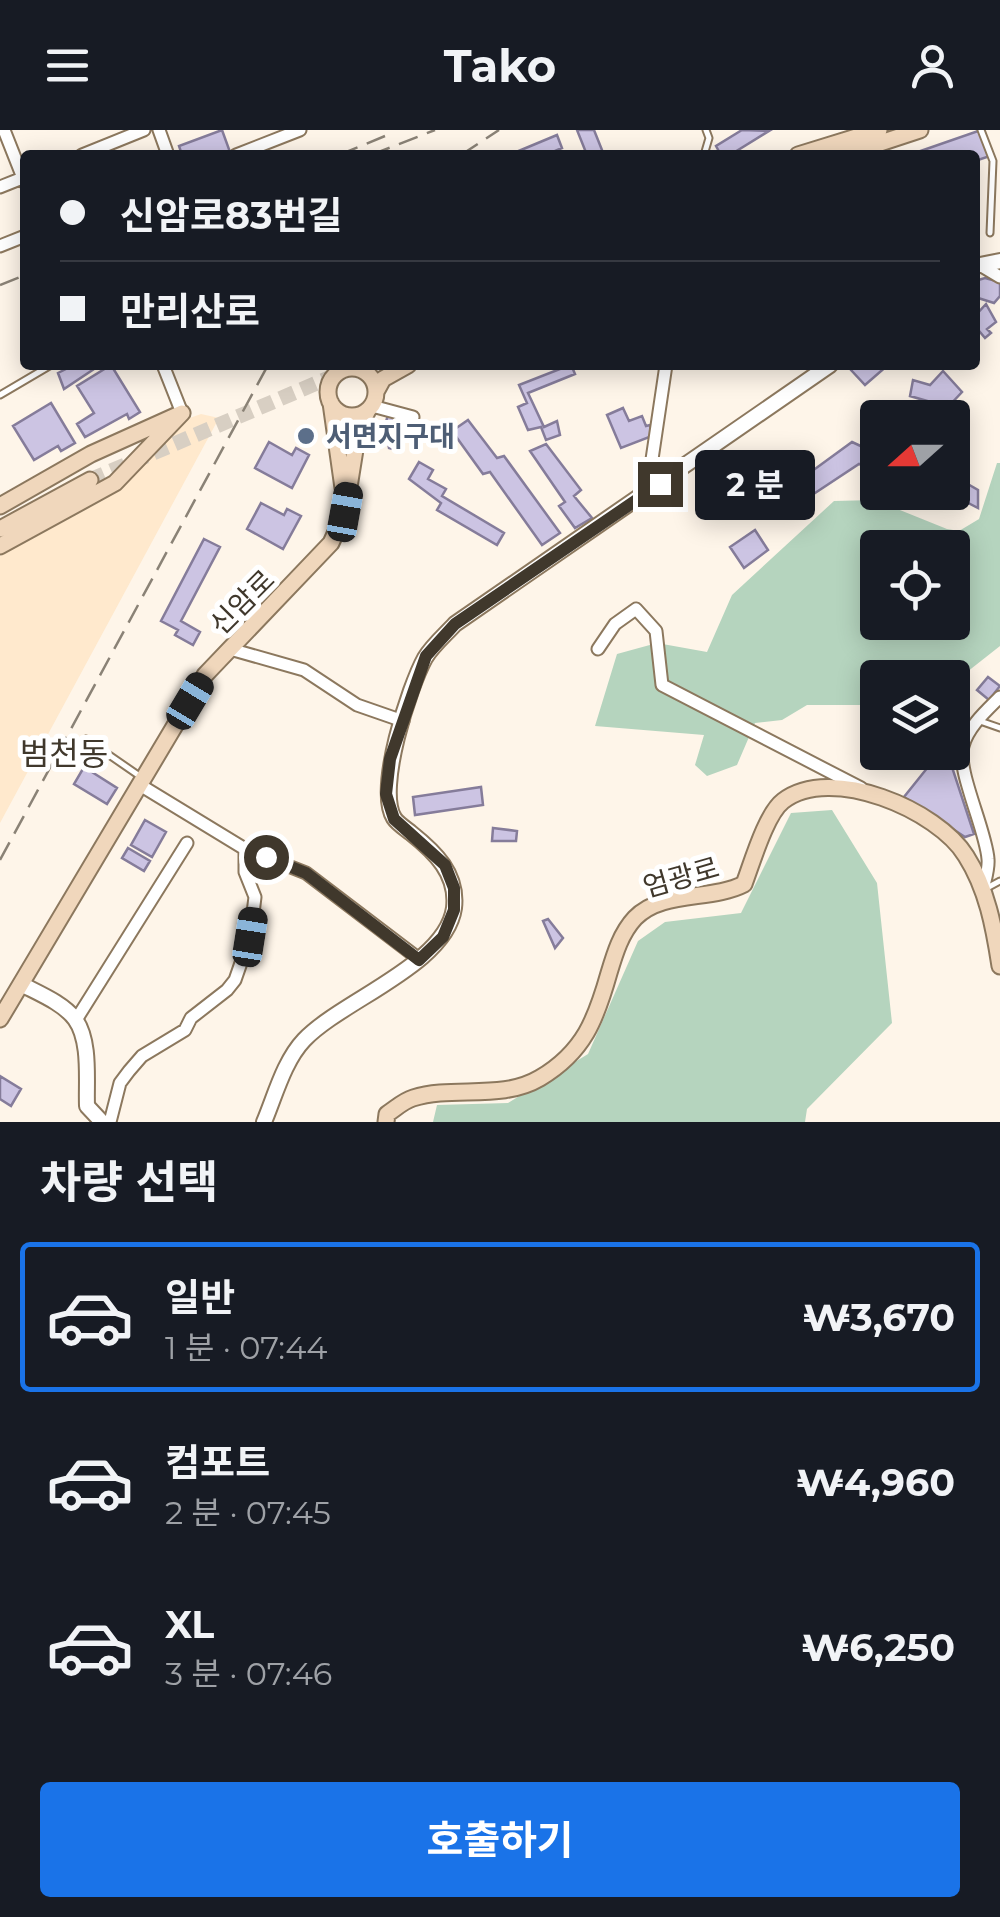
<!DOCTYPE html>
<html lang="ko">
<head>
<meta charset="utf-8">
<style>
	body { margin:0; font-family:Montserrat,"Noto Sans KR",sans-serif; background:#242831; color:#f1f3f6; height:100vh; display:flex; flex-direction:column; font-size:38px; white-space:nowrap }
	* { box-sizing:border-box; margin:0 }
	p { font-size:32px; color:#9ea1a6 }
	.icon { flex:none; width:55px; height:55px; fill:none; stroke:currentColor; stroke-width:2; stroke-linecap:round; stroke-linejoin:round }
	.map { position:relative; height:992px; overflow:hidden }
	.details { display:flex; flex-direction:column; background:#171b24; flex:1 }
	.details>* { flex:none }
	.top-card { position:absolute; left:20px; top:20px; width:960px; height:220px; border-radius:10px; box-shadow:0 5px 25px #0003; display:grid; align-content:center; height:220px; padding:0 40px; background:#171b24 }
	.needle { width:65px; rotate:249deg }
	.buttons { position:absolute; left:860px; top:270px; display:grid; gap:20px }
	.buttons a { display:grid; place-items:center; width:110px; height:110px; border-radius:10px; background:#171b24; box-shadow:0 5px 25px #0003; font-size:50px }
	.end { position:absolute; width:45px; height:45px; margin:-22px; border:12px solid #40382c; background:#fff; box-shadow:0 0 0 5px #fff }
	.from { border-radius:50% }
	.bubble { position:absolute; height:70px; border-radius:10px; background:#171b24; box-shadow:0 5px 25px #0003; font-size:32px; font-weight:700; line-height:70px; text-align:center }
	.car { position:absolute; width:30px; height:60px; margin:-30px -15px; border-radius:12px; box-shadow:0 0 8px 2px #0007; background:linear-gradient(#222 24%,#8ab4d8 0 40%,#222 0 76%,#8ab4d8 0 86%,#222 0) }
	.top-card b { display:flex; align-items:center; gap:35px; height:95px; font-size:38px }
	.top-card b+b { border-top:2px solid #363941 }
	.top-card i { width:25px; height:25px; background:#f1f3f6 }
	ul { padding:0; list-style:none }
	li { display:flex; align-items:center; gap:30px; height:150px; margin:0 20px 15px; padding:0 20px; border:5px solid transparent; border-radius:10px }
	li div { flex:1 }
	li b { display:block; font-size:38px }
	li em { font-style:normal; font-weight:700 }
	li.current { border-color:#1a73e8 }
	li>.icon { width:90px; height:90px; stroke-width:1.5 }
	h2 { padding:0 40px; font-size:45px; line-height:120px }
	.action { display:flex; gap:20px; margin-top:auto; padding:20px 40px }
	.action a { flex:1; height:115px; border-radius:10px; background:#1a73e8; color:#fff; font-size:40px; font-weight:700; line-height:115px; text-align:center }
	header { display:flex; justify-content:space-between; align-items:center; height:130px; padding:0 40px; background:#171b24; font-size:45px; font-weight:700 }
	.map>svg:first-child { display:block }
	.built { fill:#ffe9cd }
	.green { fill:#b5d4be; fill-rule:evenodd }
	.building { fill:#ccc4e3; stroke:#857c9a; stroke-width:2.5 }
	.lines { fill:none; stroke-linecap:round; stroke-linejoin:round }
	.secondary-tunnel { stroke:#d8cfc3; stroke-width:15; stroke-dasharray:15 8; stroke-linecap:butt }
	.service-casing { stroke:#8c785e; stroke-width:9 }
	.minor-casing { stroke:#8c785e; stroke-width:15 }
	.tertiary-casing { stroke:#8c785e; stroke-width:18 }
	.secondary-casing { stroke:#8c785e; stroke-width:19 }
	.service { stroke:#fff; stroke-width:5 }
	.minor { stroke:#fff; stroke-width:11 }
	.tertiary { stroke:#fff; stroke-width:14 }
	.secondary { stroke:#f0d7bc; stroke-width:15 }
	.rail { stroke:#8a8276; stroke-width:2.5; stroke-dasharray:20 10; stroke-linecap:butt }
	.route { stroke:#40382c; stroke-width:12 }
	.service-dot { fill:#5c6f8a; stroke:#fff; stroke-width:4 }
	.labels { text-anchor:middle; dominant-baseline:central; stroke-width:10; stroke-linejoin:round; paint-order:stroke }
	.service-label { font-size:28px; font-weight:bold; fill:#4e5e75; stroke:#fff; text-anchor:start }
	.street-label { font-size:28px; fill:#40382c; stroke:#fff }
	.quarter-label { font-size:32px; fill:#40382c; stroke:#fff }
</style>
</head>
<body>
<header><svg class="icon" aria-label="menu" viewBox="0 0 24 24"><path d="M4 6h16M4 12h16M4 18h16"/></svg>Tako<svg class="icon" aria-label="person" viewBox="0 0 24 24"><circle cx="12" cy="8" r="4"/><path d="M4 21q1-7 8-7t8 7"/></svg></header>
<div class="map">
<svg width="1000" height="992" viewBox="0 0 1000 992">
	<rect width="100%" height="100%" fill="#fef5e9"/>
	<path class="built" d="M201 284 219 288 0 693V426L107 368V364L145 333 187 289Z"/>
	<path class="green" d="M997 333H1000V516L953 553 952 548H878L877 575H807L782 590 755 593 737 635 707 646 695 635 704 605 595 596 617 524 657 513 707 522 732 465 834 371 875 370 947 399 959 401 979 389ZM878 418H952V492H878Z
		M832 680 877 753 892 893 807 979 805 992H433L437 975 508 973 588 924 638 811 665 792 741 783 791 683Z"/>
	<path class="building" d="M222 0 230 22 182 25 179 16Z
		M577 0H594L604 25H587Z
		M742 0 769 1 730 25H721L716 16Z
		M981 0 990 26 975 31V25H909Z
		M557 5 562 18 546 25H509Z
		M985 148 1000 152V166L994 173 975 167V151Z
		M986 174 996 192 987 199 991 203 985 208 980 202 975 207V186Z
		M74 235H100L64 259 58 243Z
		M111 235 140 282 129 289 127 284 85 307 77 294 94 283 77 256Z
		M570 235H578L572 237 575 244 528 263 544 297 557 291 560 305 546 310 541 297 528 300 518 277 527 273 519 255Z
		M858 235H888L865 255 851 240Z
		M943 241 962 262 948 277 946 288H932L934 273 910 266 913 250 930 255Z
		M51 273 75 313 61 321 58 316 34 330 13 296Z
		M623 278 629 291 642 286 646 296 650 295 652 306 621 318 607 285Z
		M388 285 406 292 396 320 389 318 385 295Z
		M468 290 497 328 504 326 560 403 542 415 490 342 483 344 452 301Z
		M269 312 292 325 296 318 309 325 292 358 255 338Z
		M852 312 878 324 873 339 859 334 806 369 797 352Z
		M546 314 581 360 574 366 592 388 575 398 559 376 565 372 530 321Z
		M419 332 433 340 428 349 446 359 442 366 504 403 497 415 437 380 441 373 409 349Z
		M952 345 978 360V378L947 362H952Z
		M768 355 803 374 795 387 768 376 751 387 743 375Z
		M261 373 284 385 287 379 301 386 283 419 247 399Z
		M755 400 768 420 744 438 730 417Z
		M204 409 220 417 181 491 200 502 193 515 175 505 178 500 161 491Z
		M988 547 1000 556 989 570 977 560Z
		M950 631 974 704 965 707 904 667 928 637Z
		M84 637 117 658 107 674 74 654Z
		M481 657 483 675 415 685 413 667Z
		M145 690 166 702 152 727 131 715Z
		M493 698 517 701 516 711H492Z
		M128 718 150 731 144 741 122 728Z
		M548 789 563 808 555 818 543 791Z
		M0 946 21 959 11 976 0 969Z"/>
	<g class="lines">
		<path class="secondary-tunnel" d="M90 350 359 235"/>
		<g class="service-casing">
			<path id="service" d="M981 0 993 31 990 103
				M704 25 709 8 706 0
				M0 265 51 235
				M980 591 1000 598
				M86 609 141 647
				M985 759 1000 751"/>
		</g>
		<g class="minor-casing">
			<path id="minor" d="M4 0 25 53
				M159 0 168 25
				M82 25 144 0
				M236 25 300 0
				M0 57 25 47
				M0 116 25 106
				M980 135 1000 147
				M163 235 182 283
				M372 276 413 287
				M660 354 651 336 666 235
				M230 519 304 540 357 575 403 591
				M598 519 615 494 636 479 656 501 662 555 861 658
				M140 655 245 719 306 743 419 829
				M983 760C985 750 989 739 988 729 986 700 956 639 963 616 968 597 986 581 1000 567
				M76 890 187 713
				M110 992 120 953 129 941 142 926 185 900 191 888 227 860 235 850 250 807 255 767 245 742V719"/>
		</g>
		<g class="tertiary-casing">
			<path id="tertiary" d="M975 136 1000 131
				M21 854C38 863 63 873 75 889 91 911 86 951 87 976L102 992
				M264 992C275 966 284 931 304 910 342 870 446 835 454 778 458 744 435 722 411 703 406 699 397 693 394 688 376 659 409 557 425 528 432 516 446 504 455 494L830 235"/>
		</g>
		<g class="secondary-casing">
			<path id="secondary" d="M798 25 879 0
				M844 25 920 0
				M328 262a24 24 0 1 1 48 0a24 24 0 1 1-48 0Z
				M377 260 383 249 408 235
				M331 273 343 358
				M0 376 91 324 182 283 115 353 0 416
				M0 399 90 350
				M0 889 205 545 331 413 345 382 358 301 367 282
				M386 992 387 984C395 979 403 971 413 968 454 955 501 971 540 948 584 922 596 889 609 843 615 823 621 803 635 788 662 760 711 771 744 754 752 733 766 684 783 671 831 634 938 680 966 726 987 759 994 797 1000 836"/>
		</g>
		<use href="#service" class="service"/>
		<use href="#minor" class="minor"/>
		<use href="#tertiary" class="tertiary"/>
		<use href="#secondary" class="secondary"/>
		<path class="rail" d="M339 25 385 6
			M371 25 435 0
			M461 25 499 0
			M0 155 25 145
			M0 730 268 235"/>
	</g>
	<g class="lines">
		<path class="route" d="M266 727 306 743 419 830 443 807 454 780V758L445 735 394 689 386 664 390 629 426 526 455 494 660 354"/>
	</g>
	<circle class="service-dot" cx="306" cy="306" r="10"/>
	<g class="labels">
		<g class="service-label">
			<text x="326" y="306">서면지구대</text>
		</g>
		<g class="street-label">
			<text transform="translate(242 472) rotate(-45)">신암로</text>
			<text transform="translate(681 747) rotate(-16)">엄광로</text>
		</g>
		<g class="quarter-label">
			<text x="64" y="623">범천동</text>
		</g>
	</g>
</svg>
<div class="buttons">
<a><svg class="needle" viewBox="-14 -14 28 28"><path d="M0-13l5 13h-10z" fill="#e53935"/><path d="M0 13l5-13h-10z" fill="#9ea1a6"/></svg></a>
<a><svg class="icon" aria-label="locate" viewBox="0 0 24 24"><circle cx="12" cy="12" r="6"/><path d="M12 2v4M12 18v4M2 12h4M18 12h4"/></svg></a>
<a><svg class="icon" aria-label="layers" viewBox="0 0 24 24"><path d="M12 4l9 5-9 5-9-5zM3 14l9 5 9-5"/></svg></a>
</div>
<i class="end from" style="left:266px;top:727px"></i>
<i class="end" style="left:660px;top:354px"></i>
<div class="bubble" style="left:695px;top:320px;width:120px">2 분</div>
<i class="car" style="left:345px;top:382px;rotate:10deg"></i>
<i class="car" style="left:190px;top:571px;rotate:31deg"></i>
<i class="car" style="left:250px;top:807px;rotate:9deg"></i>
<div class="top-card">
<b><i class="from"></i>신암로83번길</b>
<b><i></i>만리산로</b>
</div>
</div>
<section class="details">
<h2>차량 선택</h2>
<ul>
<li class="current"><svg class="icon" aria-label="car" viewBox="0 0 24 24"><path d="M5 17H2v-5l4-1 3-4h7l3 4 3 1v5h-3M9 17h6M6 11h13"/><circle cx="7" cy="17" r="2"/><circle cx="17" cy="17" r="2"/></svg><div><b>일반</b><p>1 분 · 07:44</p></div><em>₩3,670</em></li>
<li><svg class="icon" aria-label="car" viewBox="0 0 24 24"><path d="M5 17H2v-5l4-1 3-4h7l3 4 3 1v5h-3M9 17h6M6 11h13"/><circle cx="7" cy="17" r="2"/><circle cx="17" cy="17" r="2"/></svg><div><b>컴포트</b><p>2 분 · 07:45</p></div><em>₩4,960</em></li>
<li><svg class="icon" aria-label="car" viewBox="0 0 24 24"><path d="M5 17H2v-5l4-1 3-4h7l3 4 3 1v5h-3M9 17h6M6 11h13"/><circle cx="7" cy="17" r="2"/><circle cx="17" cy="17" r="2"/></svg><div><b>XL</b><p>3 분 · 07:46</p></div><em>₩6,250</em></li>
</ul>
<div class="action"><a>호출하기</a></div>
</section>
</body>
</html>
